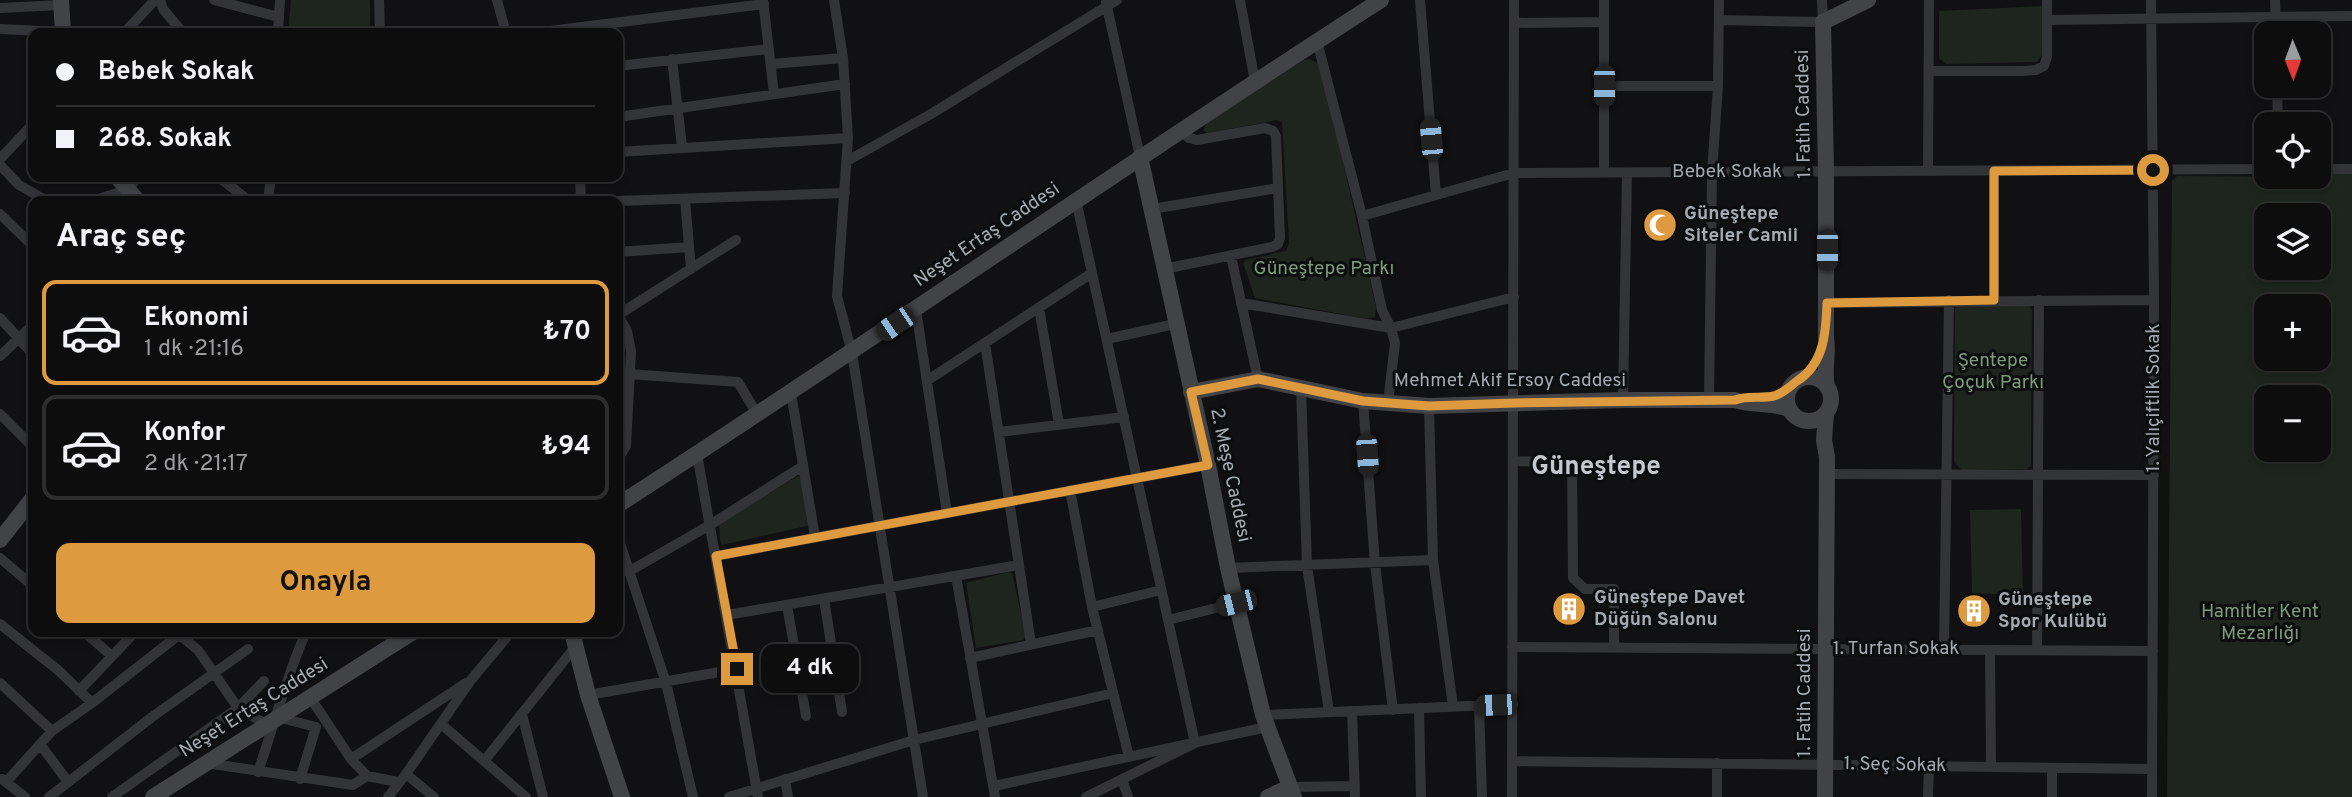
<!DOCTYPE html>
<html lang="tr">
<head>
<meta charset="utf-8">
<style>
	body { margin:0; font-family:Overpass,sans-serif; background:#161617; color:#f1f3f6; height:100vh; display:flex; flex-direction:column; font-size:26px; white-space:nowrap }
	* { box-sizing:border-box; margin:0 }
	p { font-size:23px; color:#9a9c9e }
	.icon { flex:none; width:38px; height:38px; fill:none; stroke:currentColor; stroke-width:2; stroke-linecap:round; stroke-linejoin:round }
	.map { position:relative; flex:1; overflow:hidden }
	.details { position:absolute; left:28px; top:196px; width:595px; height:441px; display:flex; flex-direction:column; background:#0d0d0e; border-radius:14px; box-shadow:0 4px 10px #0003,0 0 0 2px #2d2d2e }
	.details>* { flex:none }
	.top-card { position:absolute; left:28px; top:28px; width:595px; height:154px; border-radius:14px; box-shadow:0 4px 10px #0003,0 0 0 2px #2d2d2e; display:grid; align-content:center; height:154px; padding:0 28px; background:#0d0d0e }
	.needle { width:46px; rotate:179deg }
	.buttons { position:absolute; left:2254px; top:21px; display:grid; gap:14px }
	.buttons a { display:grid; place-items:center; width:77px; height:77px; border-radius:14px; background:#0d0d0e; box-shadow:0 4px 10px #0003,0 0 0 2px #2d2d2e; font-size:35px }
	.end { position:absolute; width:32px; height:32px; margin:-16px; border:9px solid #dd9a3f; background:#111; box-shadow:0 0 0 4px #111 }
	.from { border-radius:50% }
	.bubble { position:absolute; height:49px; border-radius:14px; background:#0d0d0e; box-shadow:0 4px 10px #0003,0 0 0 2px #2d2d2e; font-size:23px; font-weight:700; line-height:49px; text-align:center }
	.car { position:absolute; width:21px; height:42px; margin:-21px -10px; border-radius:9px; box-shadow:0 0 5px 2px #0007; background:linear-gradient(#222 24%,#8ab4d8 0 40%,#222 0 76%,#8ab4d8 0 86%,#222 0) }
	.top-card b { display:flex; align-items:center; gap:24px; height:66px; font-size:26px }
	.top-card b+b { border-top:2px solid #2d2d2e }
	.top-card i { width:18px; height:18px; background:#f1f3f6 }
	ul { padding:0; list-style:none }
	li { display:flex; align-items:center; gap:21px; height:105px; margin:0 14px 10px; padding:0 14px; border:4px solid #2d2d2e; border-radius:14px }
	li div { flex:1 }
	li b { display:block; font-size:26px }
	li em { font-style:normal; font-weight:700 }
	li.active { border-color:#dd9a3f }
	li>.icon { width:63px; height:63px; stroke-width:1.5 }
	h2 { padding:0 28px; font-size:32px; line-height:84px }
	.action { display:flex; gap:14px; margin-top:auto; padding:14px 28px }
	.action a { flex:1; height:80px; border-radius:14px; background:#dd9a3f; color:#111; font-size:28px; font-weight:700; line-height:80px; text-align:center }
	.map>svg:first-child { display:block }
	.green { fill:#1e251e; fill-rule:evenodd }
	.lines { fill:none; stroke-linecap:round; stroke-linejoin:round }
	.street { stroke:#333437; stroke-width:10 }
	.secondary { stroke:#414347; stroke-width:16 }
	.route { stroke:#dd9a3f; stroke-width:9 }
	.labels { text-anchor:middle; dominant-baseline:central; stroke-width:6; stroke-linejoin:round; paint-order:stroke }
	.street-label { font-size:19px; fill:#a4aab2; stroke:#0c0d0e }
	.poi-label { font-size:19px; font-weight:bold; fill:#a4aab2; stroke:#0c0d0e; text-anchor:start }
	.park-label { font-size:19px; fill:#7e9b7d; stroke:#0c0d0e }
	.district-label { font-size:26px; font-weight:bold; fill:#c5c8ce; stroke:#0c0d0e }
</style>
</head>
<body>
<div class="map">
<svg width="2352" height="797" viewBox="0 0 2352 797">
	<rect width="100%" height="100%" fill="#111113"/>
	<path class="green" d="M291 0H370V33H288Z
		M2042 6 2044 52 2037 62 1946 64 1939 58V11Z
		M1309 59 1319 63 1322 70 1376 307 1375 317 1368 319 1255 298 1243 263 1246 260 1286 251 1289 243 1282 122 1277 120 1208 133 1203 131 1207 122 1304 60Z
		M2319 174H2352V797H2167L2172 181 2177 176 2319 177ZM2266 215H2319V268H2266ZM2266 306H2319V359H2266ZM2266 397H2319V450H2266Z
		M1958 306H2029L2032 310 2031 465 2027 469 1962 470 1954 462 1955 308Z
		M798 476 803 478 811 525 722 545 720 540 719 524Z
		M2021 509 2023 595 1972 593 1970 510Z
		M1008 572 1012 573 1026 636 1023 640 976 648 966 583Z"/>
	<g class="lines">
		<path class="street" d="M160 0 163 9 183 33
			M214 0 279 17
			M379 0 380 33
			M497 0 506 33
			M763 0 774 94
			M834 0 843 58 848 138 837 296 852 353 923 797
			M1240 0 1255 82
			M1420 0 1436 195
			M2151 0 2154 300 2152 797
			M2275 0 2276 33
			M1106 2 1140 157
			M0 8 61 5
			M1719 20 1823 22 1822 0
			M2047 20 2352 16
			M1514 23 1604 22
			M0 29 63 32
			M124 33 155 0
			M278 33 280 0
			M534 33 764 4
			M1317 41 1362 216 1382 310 1391 328 1395 343 1388 403
			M672 59 682 147
			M771 64 843 58
			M618 66 769 49
			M1929 71H2023L2036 70 2044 66 2047 57V0
			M1604 86H1718
			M2277 86 2278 124
			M618 117 845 84
			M618 152 848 138
			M0 159 33 124
			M847 161 931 114 1117 0
			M0 165 19 185 47 201
			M2319 169H2352
			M1928 171 1929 0
			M1604 173V0
			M219 177 249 201
			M580 177 581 201
			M685 199 691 269
			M1076 200 1195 743 1086 797
			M84 201 95 200 127 190 138 177
			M268 201 271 177
			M618 201 845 193
			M1152 209 1278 188
			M0 214 33 246
			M1362 216 1514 173 2266 169
			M618 252 689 247
			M1231 256 1258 379
			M1164 269 1272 247 1278 244 1280 238 1276 136 1273 131 1265 128 1197 140 1189 138 1181 131
			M1994 300V171
			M1241 303 1391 328 1514 297
			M1827 303 2154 300
			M1039 308 1059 424
			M916 310 947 513
			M618 315 627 331 631 351 626 446 618 459
			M618 315 736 240
			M0 318 33 354
			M1107 339 1175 324
			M985 343 1031 644
			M0 356 33 325
			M629 374 738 382 757 414
			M928 380 1092 273
			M1301 388 1307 566 1329 712
			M791 393 815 537
			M1623 400 1627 173
			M1709 400 1712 172 1718 86 1719 0
			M1363 401 1375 564 1393 710
			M1429 406 1433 560 1453 706
			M0 414 33 447
			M999 432 1124 417
			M697 454 758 797
			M1514 461 1572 463 1573 578 1585 589H1614V647
			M1826 474 2154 475
			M1070 490 1092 607 1129 757
			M618 537 666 683 693 797
			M716 556 1208 465
			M0 558 33 586
			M1228 568 1433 560
			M628 572 710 525 803 466
			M956 576 995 797
			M824 599 842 712
			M787 605 806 716
			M1092 607 1161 590
			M727 615 1019 565
			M1168 620 1236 603
			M0 624 58 670 92 703
			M84 632 112 656
			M176 632 198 650 238 708 266 724
			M1512 647 2153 651
			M1944 649 1949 300
			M1990 650 1991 767
			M2037 650 2039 300
			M970 658 1098 630
			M0 683 52 731
			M79 691 135 632
			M588 695 737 669
			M310 697 351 759 367 776 398 782
			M1479 705 1482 797
			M1419 708 1421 797
			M1352 711 1355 797
			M522 714 543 797
			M1263 715 1513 704
			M277 717 316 727 300 779
			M441 724 526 797
			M40 744 68 782
			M351 759 466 683
			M484 761 575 647
			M1512 761 2152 769
			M206 763 353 785 367 776
			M1717 763V797
			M2052 768V797
			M258 772C274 725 286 677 306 632
			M406 774 434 797
			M2 779 25 797
			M785 779 788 797
			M1122 779 1128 797
			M6 782 52 731 92 703 180 634
			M994 786 1267 727
			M1290 787 1355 786
			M49 797 152 717 248 649
			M112 797 238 708 264 681
			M388 797 406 774 471 680 511 632
			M729 797 914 740 1113 693
			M1512 797 1514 0
			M1928 797 1929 766"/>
		<path class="secondary" d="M61 0 63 33
			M1140 157 1208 465 1228 568 1263 715 1294 797
			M117 177 138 201
			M1787 399a22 22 0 1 1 44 0a22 22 0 1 1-44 0Z
			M1827 387C1823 370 1829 355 1826 338V172L1823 22 1868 0
			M1191 392 1258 379 1363 401 1429 406 1623 400H1735C1753 406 1772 402 1789 409
			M618 505C874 340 1124 165 1381 0
			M0 540 33 498
			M572 632 588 695 622 797
			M153 797 413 632
			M1268 797 1290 787
			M1825 797 1827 457 1824 440 1826 414"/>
	</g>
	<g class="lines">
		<path class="route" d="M737 669 716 556 1208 465 1191 392 1258 379 1363 401 1429 406 1514 403 1735 400C1748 395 1761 399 1774 396 1784 393 1789 387 1797 381 1824 364 1826 333 1827 303L1994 300V171L2153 170"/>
	</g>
	<defs>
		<g id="mosque-disc" transform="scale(1.75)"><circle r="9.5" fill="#dd9a3f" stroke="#0c0d0e"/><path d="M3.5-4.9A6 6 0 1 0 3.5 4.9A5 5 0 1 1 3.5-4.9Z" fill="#fff"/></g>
		<g id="building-disc" transform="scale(1.75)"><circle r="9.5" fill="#dd9a3f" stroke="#0c0d0e"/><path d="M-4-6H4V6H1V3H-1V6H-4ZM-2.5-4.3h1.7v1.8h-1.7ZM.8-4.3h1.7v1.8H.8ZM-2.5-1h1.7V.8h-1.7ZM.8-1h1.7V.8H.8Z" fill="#fff"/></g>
	</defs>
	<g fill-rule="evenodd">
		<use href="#mosque-disc" x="1660" y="225"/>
		<use href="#building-disc" x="1569" y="609"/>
		<use href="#building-disc" x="1974" y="611"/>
	</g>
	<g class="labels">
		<g class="street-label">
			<text transform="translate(1804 114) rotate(-91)">1. Fatih Caddesi</text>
			<text x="1727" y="172">Bebek Sokak</text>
			<text transform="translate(987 235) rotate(-34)">Neşet Ertaş Caddesi</text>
			<text x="1510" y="381">Mehmet Akif Ersoy Caddesi</text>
			<text transform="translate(2154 398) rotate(-90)">1. Yalıçiftlik Sokak</text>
			<text transform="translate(1230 475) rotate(78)">2. Meşe Caddesi</text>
			<text x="1896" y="649">1. Turfan Sokak</text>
			<text transform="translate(1805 693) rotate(-90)">1. Fatih Caddesi</text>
			<text transform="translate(254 708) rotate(-32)">Neşet Ertaş Caddesi</text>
			<text transform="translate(1895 765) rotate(1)">1. Seç Sokak</text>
		</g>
		<g class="poi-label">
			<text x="1684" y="214">Güneştepe<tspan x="1684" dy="22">Siteler Camii</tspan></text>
			<text x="1594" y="598">Güneştepe Davet<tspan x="1594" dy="22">Düğün Salonu</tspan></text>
			<text x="1998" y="600">Güneştepe<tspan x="1998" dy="22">Spor Kulübü</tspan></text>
		</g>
		<g class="park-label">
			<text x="1324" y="269">Güneştepe Parkı</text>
			<text x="1993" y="361">Şentepe<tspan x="1993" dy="22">Çoçuk Parkı</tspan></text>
			<text x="2260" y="612">Hamitler Kent<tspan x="2260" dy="22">Mezarlığı</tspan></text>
		</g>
		<g class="district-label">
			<text x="1596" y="467">Güneştepe</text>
		</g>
	</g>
</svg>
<div class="buttons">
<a><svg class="needle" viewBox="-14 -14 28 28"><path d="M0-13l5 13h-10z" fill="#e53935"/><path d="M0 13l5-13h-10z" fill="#9a9c9e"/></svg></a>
<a><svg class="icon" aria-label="locate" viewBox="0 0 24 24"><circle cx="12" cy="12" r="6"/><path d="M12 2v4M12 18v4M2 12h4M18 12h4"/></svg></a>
<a><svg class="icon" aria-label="layers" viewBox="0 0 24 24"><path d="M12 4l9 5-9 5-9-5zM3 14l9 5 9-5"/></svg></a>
<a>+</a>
<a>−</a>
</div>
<i class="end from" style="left:2153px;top:170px"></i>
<i class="end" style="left:737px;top:669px"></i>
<div class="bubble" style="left:761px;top:644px;width:98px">4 dk</div>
<i class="car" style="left:1604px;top:86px;rotate:180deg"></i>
<i class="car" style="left:1431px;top:139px;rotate:355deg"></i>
<i class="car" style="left:1827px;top:250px;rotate:180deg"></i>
<i class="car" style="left:895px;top:324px;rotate:236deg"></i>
<i class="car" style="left:1367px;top:455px;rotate:176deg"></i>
<i class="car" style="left:1236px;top:603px;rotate:256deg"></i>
<i class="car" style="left:1496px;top:705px;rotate:268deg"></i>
<div class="top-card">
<b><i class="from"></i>Bebek Sokak</b>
<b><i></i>268. Sokak</b>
</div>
<section class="details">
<h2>Araç seç</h2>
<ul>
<li class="active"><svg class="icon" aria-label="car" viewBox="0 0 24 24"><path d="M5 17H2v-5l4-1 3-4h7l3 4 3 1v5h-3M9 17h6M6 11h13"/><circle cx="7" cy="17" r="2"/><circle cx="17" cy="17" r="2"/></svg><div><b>Ekonomi</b><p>1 dk · 21:16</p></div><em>₺70</em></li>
<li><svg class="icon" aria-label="car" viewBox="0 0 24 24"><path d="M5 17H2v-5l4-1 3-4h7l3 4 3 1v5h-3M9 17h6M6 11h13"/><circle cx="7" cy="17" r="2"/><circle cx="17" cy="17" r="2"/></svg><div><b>Konfor</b><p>2 dk · 21:17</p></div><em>₺94</em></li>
</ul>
<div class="action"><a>Onayla</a></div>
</section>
</div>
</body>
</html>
